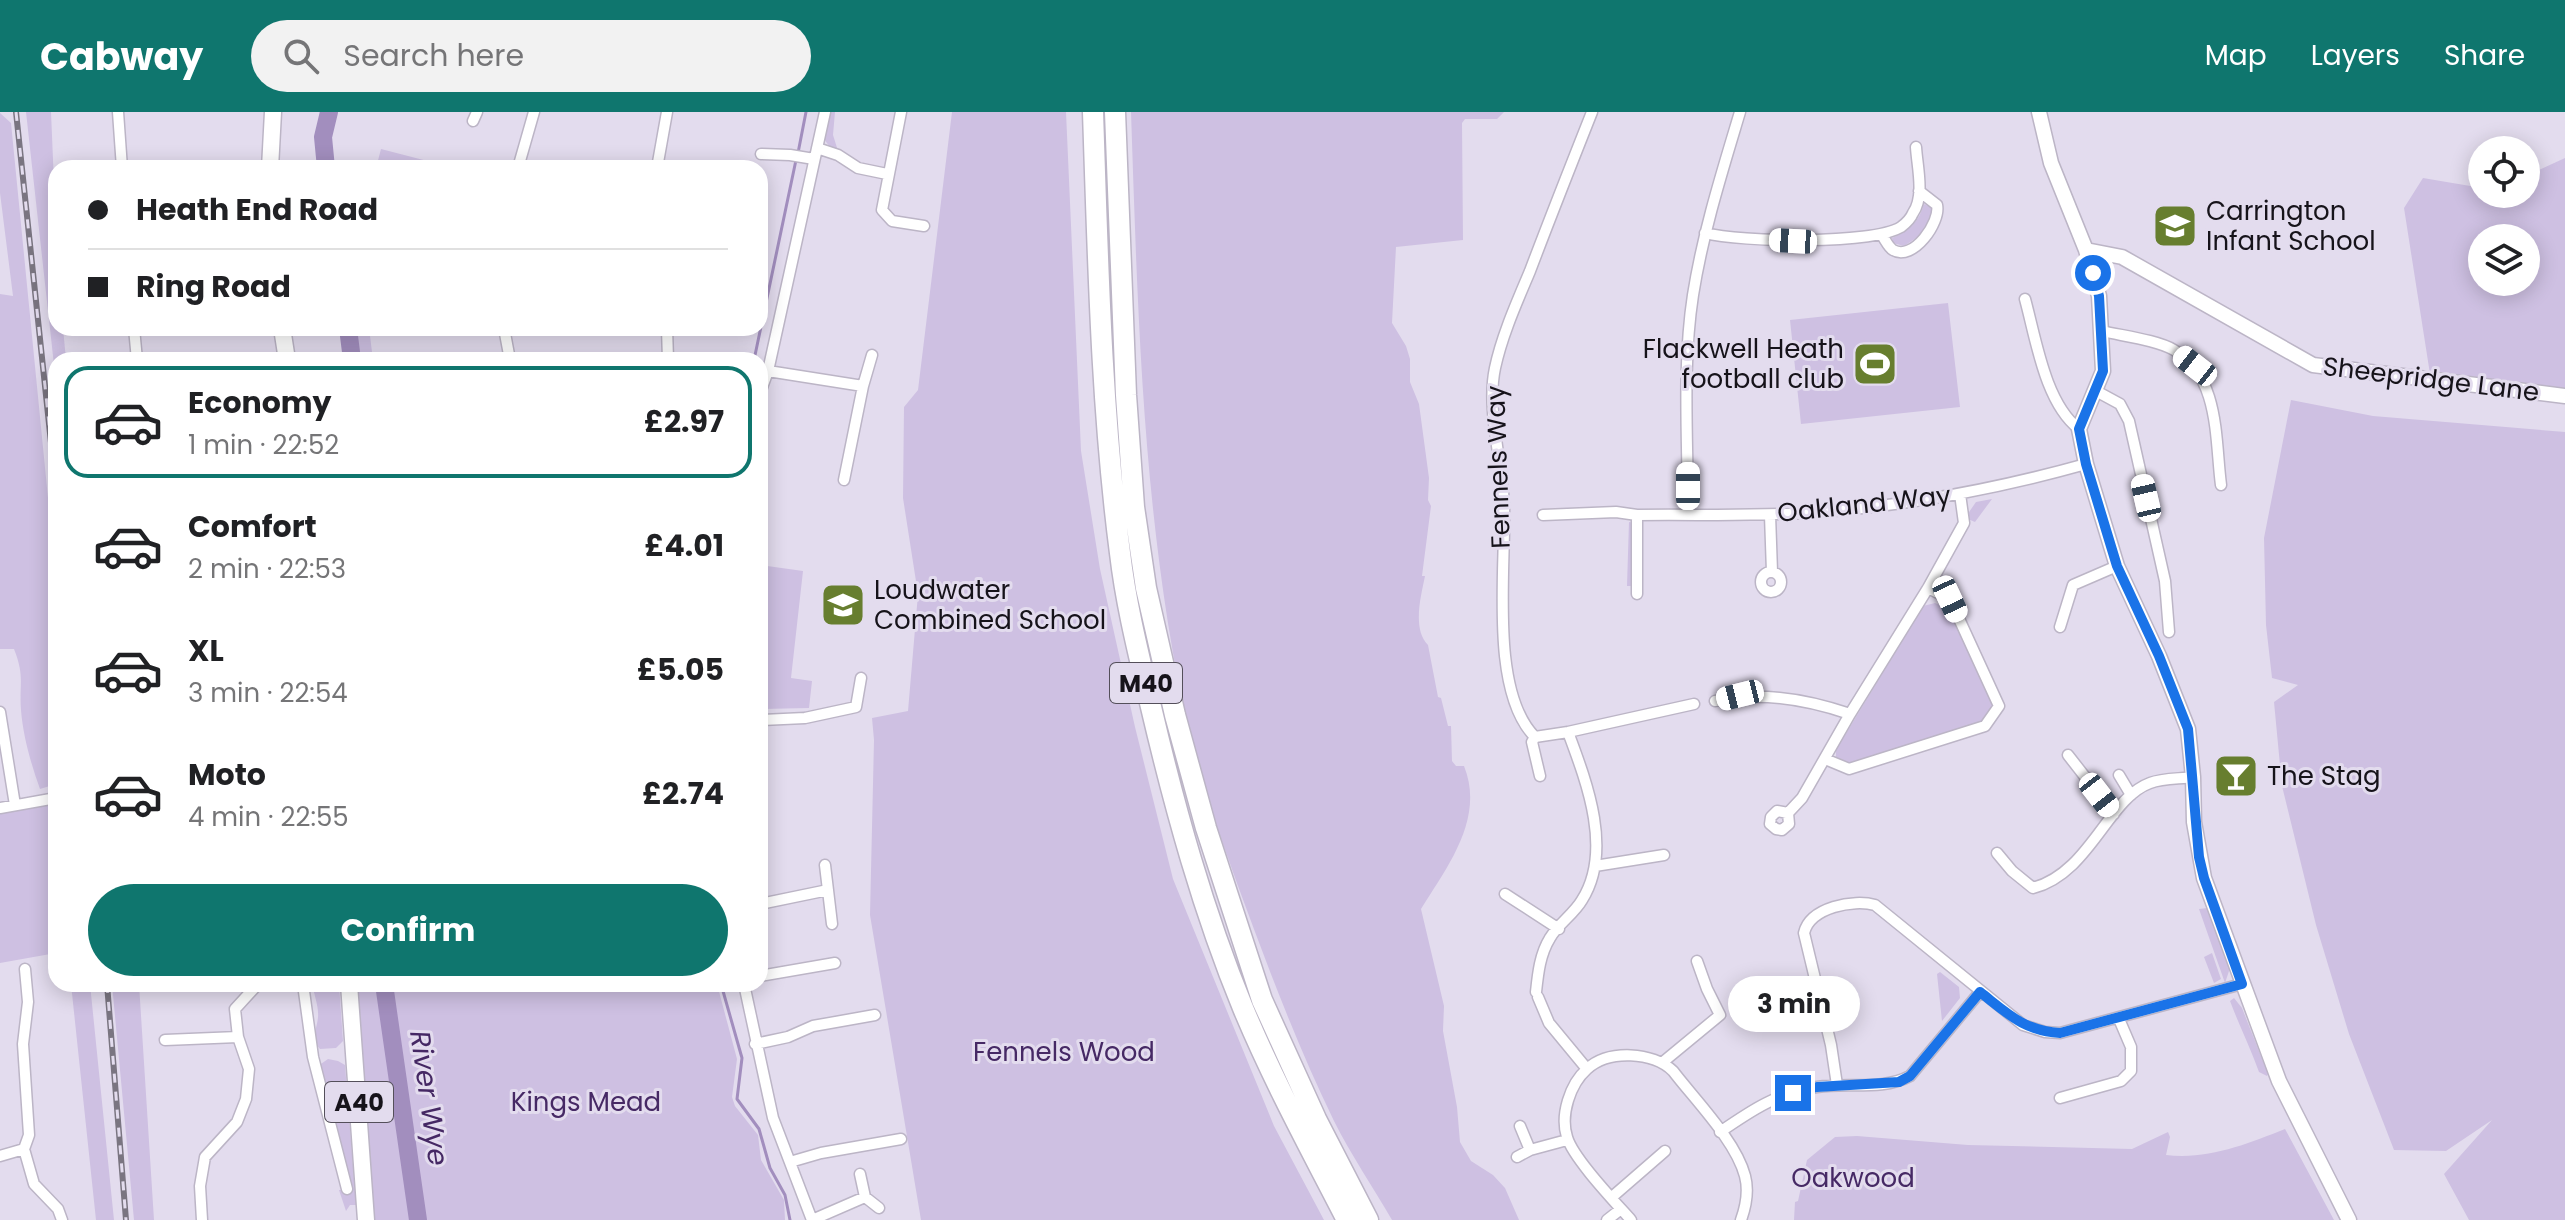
<!DOCTYPE html>
<html lang="en">
<head>
<meta charset="utf-8">
<style>
	body { margin:0; font-family:Poppins,sans-serif; background:#f2f2f2; color:#202124; height:100vh; display:flex; flex-direction:column; font-size:30px; white-space:nowrap }
	* { box-sizing:border-box; margin:0 }
	p { font-size:26px; color:#757577 }
	.icon { flex:none; width:44px; height:44px; fill:none; stroke:currentColor; stroke-width:2; stroke-linecap:round; stroke-linejoin:round }
	.map { position:relative; flex:1; overflow:hidden }
	.drawer { position:absolute; left:48px; top:240px; width:720px; height:640px; display:flex; flex-direction:column; background:#fff; border-radius:24px; box-shadow:0 4px 20px #0003 }
	.drawer>* { flex:none }
	.guide { position:absolute; left:48px; top:48px; width:720px; height:176px; border-radius:24px; box-shadow:0 4px 20px #0003; display:grid; align-content:center; height:176px; padding:0 40px; background:#fff }
	.tools { position:absolute; left:2468px; top:24px; display:grid; gap:16px }
	.tools a { display:grid; place-items:center; width:72px; height:72px; border-radius:50%; background:#fff; box-shadow:0 4px 20px #0003; font-size:40px }
	.end { position:absolute; width:36px; height:36px; margin:-18px; border:10px solid #1a73e8; background:#fff; box-shadow:0 0 0 4px #fff }
	.from { border-radius:50% }
	.bubble { position:absolute; height:56px; border-radius:28px; background:#fff; box-shadow:0 4px 20px #0003; font-size:26px; font-weight:700; line-height:56px; text-align:center }
	.car { position:absolute; width:24px; height:48px; margin:-24px -12px; border-radius:10px; box-shadow:0 0 6px 2px #0007; background:linear-gradient(#fff 24%,#345 0 40%,#fff 0 76%,#345 0 86%,#fff 0) }
	.guide b { display:flex; align-items:center; gap:28px; height:76px; font-size:30px }
	.guide b+b { border-top:2px solid #e0e0e0 }
	.guide i { width:20px; height:20px; background:#202124 }
	ul { padding:14px 0 0; list-style:none }
	li { display:flex; align-items:center; gap:24px; height:112px; margin:0 16px 12px; padding:0 24px; border:4px solid transparent; border-radius:24px }
	li div { flex:1 }
	li b { display:block; font-size:30px }
	li em { font-style:normal; font-weight:700 }
	li.active { border-color:#0f766e }
	li>.icon { width:72px; height:72px; stroke-width:1.5 }
	.action { display:flex; gap:16px; margin-top:auto; padding:16px 40px }
	.action a { flex:1; height:92px; border-radius:48px; background:#0f766e; color:#fff; font-size:32px; font-weight:700; line-height:92px; text-align:center }
	header { display:flex; align-items:center; gap:48px; box-sizing:border-box; height:112px; padding:0 40px; background:#0f766e; color:#fff }
	header strong { font-size:38px }
	nav { display:flex; gap:44px; margin-inline-start:auto; font-size:28px }
	.search { width:560px; height:72px; background:#f2f2f2; display:flex; align-items:center; gap:20px; box-sizing:border-box; padding:0 28px; border-radius:44px; color:#757577; font-size:30px }
	.map>svg:first-child { display:block }
	.green { fill:#cec0e2; fill-rule:evenodd }
	.lines { fill:none; stroke-linecap:round; stroke-linejoin:round }
	.stream { stroke:#a28ebe; stroke-width:3 }
	.river { stroke:#a28ebe; stroke-width:18 }
	.street-casing { stroke:#bcb5c6; stroke-width:13 }
	.secondary-casing { stroke:#bcb5c6; stroke-width:17 }
	.primary-casing { stroke:#bcb5c6; stroke-width:19 }
	.highway-casing { stroke:#bcb5c6; stroke-width:23 }
	.street { stroke:#fff; stroke-width:10 }
	.secondary { stroke:#fff; stroke-width:14 }
	.primary { stroke:#fff; stroke-width:16 }
	.highway { stroke:#fff; stroke-width:20 }
	.rail-casing { stroke:#7a7581; stroke-width:6 }
	.rail { stroke:#e3dcee; stroke-width:3; stroke-dasharray:9; stroke-linecap:butt }
	.route { stroke:#1a73e8; stroke-width:10 }
	.labels { text-anchor:middle; dominant-baseline:central; stroke-width:6; stroke-linejoin:round; paint-order:stroke }
	.shield { fill:#e3dcee; stroke:#544f5a; stroke-width:2 }
	.shield-label { font-size:24px; font-weight:bold; fill:#16131a }
	.poi-label { font-size:26px; fill:#16131a; stroke:#e3dcee; text-anchor:start }
	.street-label { font-size:26px; fill:#16131a; stroke:#e3dcee }
	.park-label { font-size:26px; fill:#462965; stroke:#e3dcee }
	.water-label { font-size:28px; font-style:italic; fill:#452864; stroke:#e3dcee }
</style>
</head>
<body>
<header>
<strong>Cabway</strong>
<div class="search"><svg class="icon" aria-label="search" viewBox="0 0 24 24"><circle cx="10" cy="10" r="6"/><path d="M15 15l6 6"/></svg>Search here</div>
<nav><a>Map</a><a>Layers</a><a>Share</a></nav>
</header>
<div class="map">
<svg width="2565" height="1108" viewBox="0 0 2565 1108">
	<rect width="100%" height="100%" fill="#e3dcee"/>
	<path class="green" d="M26 0H51L56 119V216H63L66 248H56V271Z
		M829 0H835L833 23 838 39C817 29 825 19 829 0Z
		M952 0H1066L1081 339 1100 457 1135 615 1173 767 1274 1014 1324 1108H921L870 803 874 628 872 606 908 599 918 482 903 386 904 295 918 278Z
		M1131 0H1504L1497 7H1465L1462 11 1463 128 1396 135 1392 211 1406 234 1410 247V270L1419 292 1429 366 1428 388 1431 394 1422 464H1425C1421 484 1412 517 1428 533L1438 585 1441 586 1448 614H1451L1452 649 1456 654H1464C1485 706 1448 754 1421 797L1444 894 1443 919 1457 995 1460 1030 1471 1049 1493 1063 1505 1076 1519 1108H1392C1373 1075 1351 1043 1334 1009 1297 933 1267 853 1238 774 1221 725 1201 675 1190 625 1143 420 1138 209 1131 0Z
		M0 1 11 11 56 467V672L40 677C31 652 23 624 21 598 19 571 25 565 14 537H0V182L13 184 0 81Z
		M381 37 439 52 437 56H376Z
		M2565 46V278L2479 269V265L2430 262 2404 96 2423 66 2482 76V82H2526V64ZM2482 126H2526V170H2482Z
		M1924 92 1932 96 1934 106 1919 124 1904 134 1893 131 1892 126C1909 120 1919 109 1924 92Z
		M1948 191 1960 295 1801 312 1790 208Z
		M349 216H369L373 248H351Z
		M2291 288 2373 304 2565 320V1108H2469L2444 1062 2492 1008 2446 1039 2394 1038 2349 922 2316 813 2282 674 2274 590 2298 573 2272 566 2266 513 2264 426Z
		M1992 387 1975 410 1968 407 1967 403 1976 390Z
		M1629 410 1634 411V464L1631 474H1627Z
		M760 453 803 459 791 566 812 569 809 596 760 597Z
		M1935 491 1949 497 1995 599 1989 609 1844 656 1836 649V638L1923 494Z
		M56 692V841L0 851V700Z
		M2207 796 2230 856 2225 871 2199 797Z
		M2212 841 2221 867 2214 871 2204 845Z
		M1940 860 1959 875 1960 886 1942 909 1937 862Z
		M71 872H90L114 1108H96Z
		M112 872H139L154 1108H134Z
		M312 872H339L343 929 336 936 320 937C310 926 317 918 318 905 319 895 314 882 312 872Z
		M355 872H376L412 1108H373Z
		M387 872H717L737 947 732 985 735 994 758 1023 761 1048 784 1088 785 1108H424Z
		M2234 886 2242 896 2268 962 2267 964 2259 960C2250 935 2239 913 2230 889Z
		M328 947 338 949 345 953 356 1093H350L346 1099 339 1078H348L318 954Z
		M2285 1017 2334 1108H1794L1795 1090 1798 1089 1807 1048 1835 1025 1857 1024 1968 1033 2132 1037 2168 1020 2170 1025 2166 1043C2208 1048 2247 1032 2285 1017Z"/>
	<g class="lines">
		<path class="stream" d="M798 41 806 0
			M754 248 796 48
			M721 872 742 946 737 987 759 1017 770 1056 785 1083 790 1108"/>
		<path class="river" d="M326 56 323 25 329 0
			M348 216 352 248
			M384 872 418 1108"/>
		<g class="street-casing">
			<path id="street" d="M118 0 122 56
				M901 0 882 98 892 109 924 114
				M473 9 477 0
				M817 36 838 43 858 56 887 62
				M761 42 790 43 814 47
				M518 56 534 0
				M657 56 667 0
				M1705 121C1741 130 1871 133 1901 115 1905 112 1911 106 1913 101 1925 84 1917 54 1916 35
				M1881 122C1885 127 1888 135 1893 138 1913 150 1941 110 1937 93L1919 79
				M2025 187C2036 227 2045 291 2079 317
				M134 216 137 248
				M504 216 510 248
				M667 216 668 248
				M2102 219C2123 224 2157 228 2174 238 2220 265 2215 327 2221 373
				M768 259 863 274 844 368
				M863 274 872 243
				M2096 279 2120 292 2129 309 2165 469 2169 520
				M760 281 768 259 825 0
				M1688 402C1688 330 1682 254 1693 183 1703 120 1722 60 1740 0
				M1543 403 1616 400 1637 403C1698 402 1760 405 1821 400 1911 393 2000 376 2086 352
				M1770 403 1772 460
				M1761 470a10 10 0 1 1 20 0a10 10 0 1 1-20 0Z
				M1637 482V403
				M2060 515 2073 473 2117 454
				M1715 589C1760 579 1806 587 1850 602
				M0 600 15 693
				M760 608 805 606 856 595 861 566
				M1535 625C1489 579 1506 456 1504 395 1503 352 1486 298 1495 256 1502 223 1517 190 1530 159 1550 106 1571 53 1592 0
				M1535 625 1568 620 1694 592
				M1535 625 1532 630 1540 664
				M2068 643 2114 702
				M1825 647 1849 657 1985 614 1999 594 1950 487 1928 476
				M2119 663 2131 683
				M0 696 56 686
				M1788 701 1777 699 1771 705 1770 712 1776 717 1782 718 1789 712 1788 701 1802 686 1850 602 1928 476 1964 411 1960 382
				M1997 741 2012 759 2033 776C2090 761 2108 686 2150 671 2163 666 2180 667 2193 665
				M825 753 832 812
				M1595 754 1664 743
				M1505 782 1559 817
				M760 792 828 778
				M760 864 835 851
				M303 872 313 945 347 1077
				M744 872 773 1006 812 1108 865 1085 879 1096
				M1536 880C1538 861 1540 842 1550 826 1558 812 1574 802 1582 788 1613 739 1587 671 1568 620
				M1538 885 1549 911 1587 957
				M165 928 238 925
				M755 932 788 925 813 914 875 903
				M1663 950 1720 903 1707 877 1697 849
				M1837 973 1831 933 1804 821C1810 795 1854 787 1875 793L2023 913 2045 920 2060 921 2242 872
				M2060 986 2121 969 2131 959V935L2119 907
				M1520 1014 1530 1038
				M1720 1020C1752 998 1777 981 1817 975 1847 970 1882 979 1910 964L1980 880
				M24 1037 34 1072 58 1097 62 1108
				M0 1044 24 1037 29 1023 23 932 28 890 25 857
				M1517 1045 1530 1038 1567 1028
				M790 1050 821 1041 901 1027
				M860 1062 865 1085
				M1612 1085 1665 1039
				M202 1108 200 1074 205 1045 237 1010 246 987 249 957 238 925 235 897 258 872
				M1607 1108 1621 1097
				M1631 1108C1615 1090 1573 1046 1567 1025 1560 1003 1570 972 1587 957 1609 937 1653 940 1673 959 1695 988 1736 1029 1745 1064 1749 1079 1746 1094 1741 1108"/>
		</g>
		<g class="secondary-casing">
			<path id="secondary" d="M2039 0 2051 51 2086 138 2099 184 2103 259 2079 317 2086 352 2117 454 2159 544 2188 617 2193 665 2194 710 2204 766 2279 969 2349 1108
				M2086 138 2122 145 2313 253 2565 284"/>
		</g>
		<g class="primary-casing">
			<path id="primary" d="M270 56 273 0
				M282 216 287 248
				M349 872 366 1108"/>
		</g>
		<g class="highway-casing">
			<path id="highway" d="M1093 0C1098 147 1101 295 1120 441 1126 493 1139 544 1151 595 1175 697 1203 799 1243 896 1273 968 1311 1038 1347 1108
				M1115 0 1126 283 1134 395 1146 476 1175 603 1206 716 1262 888 1316 1007 1368 1108"/>
		</g>
		<use href="#street" class="street"/>
		<use href="#secondary" class="secondary"/>
		<use href="#primary" class="primary"/>
		<use href="#highway" class="highway"/>
		<g class="rail-casing">
			<path id="rail" d="M16 0 56 378
				M107 872 126 1108"/>
		</g>
		<use href="#rail" class="rail"/>
	</g>
	<g class="lines">
		<path class="route" d="M1793 981 1817 975 1899 970 1910 964 1980 880C2007 901 2024 919 2060 921L2242 872 2204 766 2199 745 2188 617 2159 544 2117 454 2086 352 2079 317 2103 259 2099 184 2093 161"/>
	</g>
	<defs>
		<g id="school-square" transform="scale(2.3)"><rect x="-9" y="-9" width="18" height="18" rx="4" fill="#677e2f" stroke="#e3dcee"/><path d="M0-5L7-2L0 1L-7-2ZM-4 1L0 2.5L4 1V4Q0 6-4 4Z" fill="#fff"/></g>
		<g id="stadium-square" transform="scale(2.3)"><rect x="-9" y="-9" width="18" height="18" rx="4" fill="#677e2f" stroke="#e3dcee"/><path d="M0-5a6.5 5 0 1 0 0 10a6.5 5 0 1 0 0-10ZM-3.5-1.8h7v3.6h-7Z" fill="#fff"/></g>
		<g id="bar-square" transform="scale(2.3)"><rect x="-9" y="-9" width="18" height="18" rx="4" fill="#677e2f" stroke="#e3dcee"/><path d="M-6-5H6L.8 .8V4.5H3.5V6h-7V4.5H-.8V.8Z" fill="#fff"/></g>
	</defs>
	<g fill-rule="evenodd">
		<use href="#school-square" x="2175" y="114"/>
		<use href="#stadium-square" x="1875" y="252"/>
		<use href="#school-square" x="843" y="493"/>
		<use href="#bar-square" x="2236" y="664"/>
	</g>
	<g class="labels">
		<g class="shield">
			<rect x="1110" y="551" width="72" height="40" rx="6"/>
			<rect x="325" y="970" width="68" height="40" rx="6"/>
		</g>
		<g class="shield-label">
			<text x="1146" y="571">M40</text>
			<text x="359" y="990">A40</text>
		</g>
		<g class="poi-label">
			<text x="2206" y="99">Carrington<tspan x="2206" dy="30">Infant School</tspan></text>
			<text x="1844" y="237" text-anchor="end">Flackwell Heath<tspan x="1844" dy="30">football club</tspan></text>
			<text x="874" y="478">Loudwater<tspan x="874" dy="30">Combined School</tspan></text>
			<text x="2267" y="664">The Stag</text>
		</g>
		<g class="street-label">
			<text transform="translate(2431 267) rotate(7)">Sheepridge Lane</text>
			<text transform="translate(1498 355) rotate(-92)">Fennels Way</text>
			<text transform="translate(1864 392) rotate(-6)">Oakland Way</text>
		</g>
		<g class="park-label">
			<text x="1064" y="940">Fennels Wood</text>
			<text x="586" y="990">Kings Mead</text>
			<text x="1853" y="1066">Oakwood</text>
		</g>
		<g class="water-label">
			<text transform="translate(429 986) rotate(82)">River Wye</text>
		</g>
	</g>
</svg>
<div class="tools">
<a><svg class="icon" aria-label="locate" viewBox="0 0 24 24"><circle cx="12" cy="12" r="6"/><path d="M12 2v4M12 18v4M2 12h4M18 12h4"/></svg></a>
<a><svg class="icon" aria-label="layers" viewBox="0 0 24 24"><path d="M12 4l9 5-9 5-9-5zM3 14l9 5 9-5"/></svg></a>
</div>
<i class="end from" style="left:2093px;top:161px"></i>
<i class="end" style="left:1793px;top:981px"></i>
<div class="bubble" style="left:1728px;top:864px;width:132px">3 min</div>
<i class="car" style="left:1793px;top:129px;rotate:273deg"></i>
<i class="car" style="left:2195px;top:254px;rotate:308deg"></i>
<i class="car" style="left:1688px;top:374px;rotate:0deg"></i>
<i class="car" style="left:2146px;top:386px;rotate:347deg"></i>
<i class="car" style="left:1950px;top:487px;rotate:155deg"></i>
<i class="car" style="left:1740px;top:583px;rotate:256deg"></i>
<i class="car" style="left:2099px;top:683px;rotate:142deg"></i>
<div class="guide">
<b><i class="from"></i>Heath End Road</b>
<b><i></i>Ring Road</b>
</div>
<section class="drawer">
<ul>
<li class="active"><svg class="icon" aria-label="car" viewBox="0 0 24 24"><path d="M5 17H2v-5l4-1 3-4h7l3 4 3 1v5h-3M9 17h6M6 11h13"/><circle cx="7" cy="17" r="2"/><circle cx="17" cy="17" r="2"/></svg><div><b>Economy</b><p>1 min · 22:52</p></div><em>£2.97</em></li>
<li><svg class="icon" aria-label="car" viewBox="0 0 24 24"><path d="M5 17H2v-5l4-1 3-4h7l3 4 3 1v5h-3M9 17h6M6 11h13"/><circle cx="7" cy="17" r="2"/><circle cx="17" cy="17" r="2"/></svg><div><b>Comfort</b><p>2 min · 22:53</p></div><em>£4.01</em></li>
<li><svg class="icon" aria-label="car" viewBox="0 0 24 24"><path d="M5 17H2v-5l4-1 3-4h7l3 4 3 1v5h-3M9 17h6M6 11h13"/><circle cx="7" cy="17" r="2"/><circle cx="17" cy="17" r="2"/></svg><div><b>XL</b><p>3 min · 22:54</p></div><em>£5.05</em></li>
<li><svg class="icon" aria-label="car" viewBox="0 0 24 24"><path d="M5 17H2v-5l4-1 3-4h7l3 4 3 1v5h-3M9 17h6M6 11h13"/><circle cx="7" cy="17" r="2"/><circle cx="17" cy="17" r="2"/></svg><div><b>Moto</b><p>4 min · 22:55</p></div><em>£2.74</em></li>
</ul>
<div class="action"><a>Confirm</a></div>
</section>
</div>
</body>
</html>
